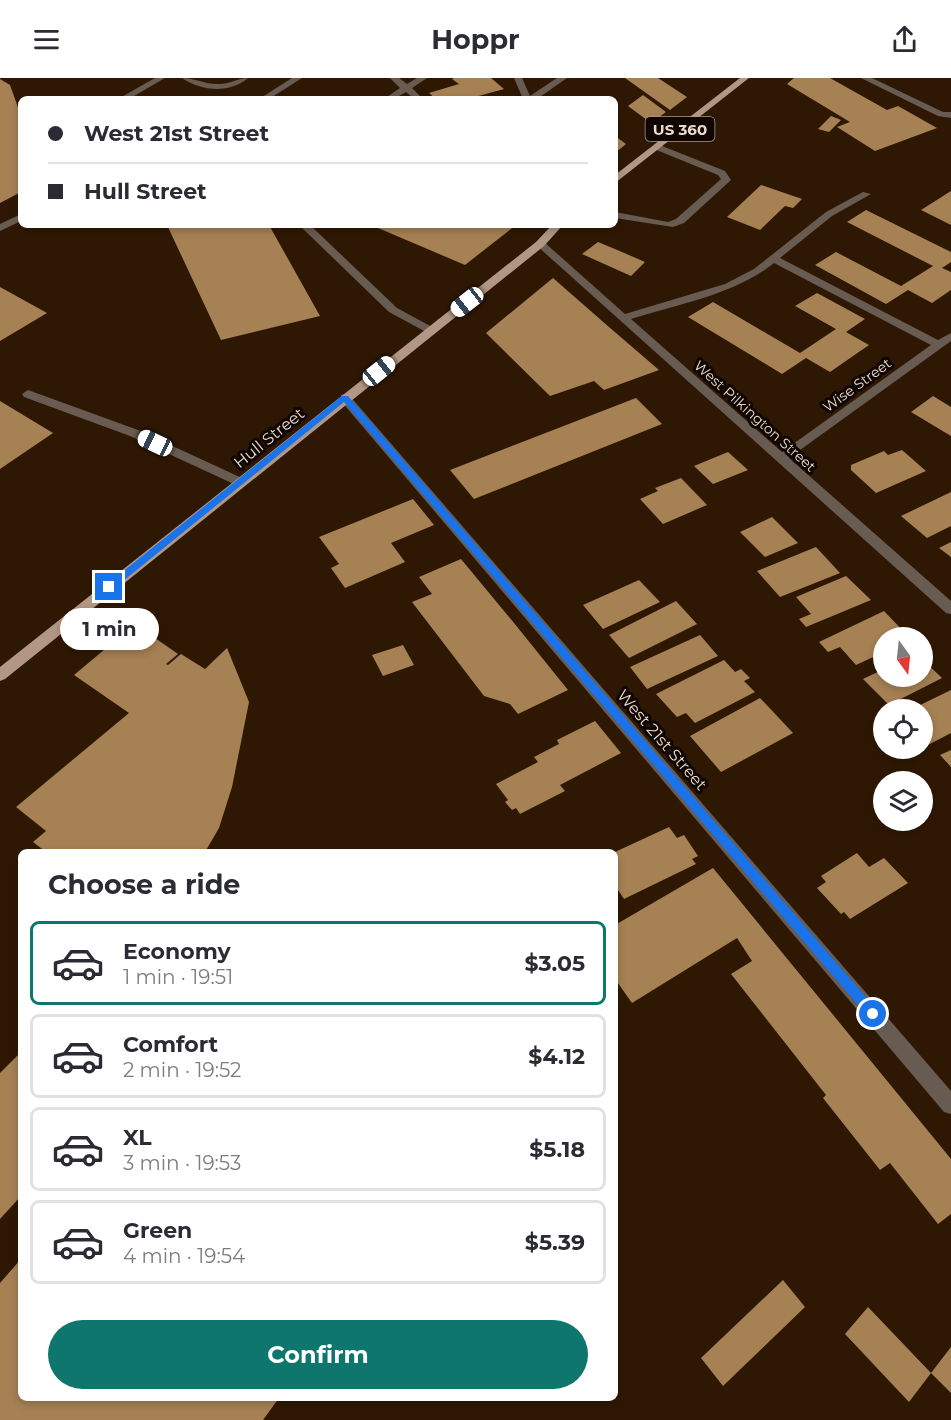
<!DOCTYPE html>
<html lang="en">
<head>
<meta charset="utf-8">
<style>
	body { margin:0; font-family:Montserrat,sans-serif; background:#f2f2f3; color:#2b2b33; height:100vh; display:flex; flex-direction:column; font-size:22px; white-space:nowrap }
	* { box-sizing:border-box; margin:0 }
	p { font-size:20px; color:#7c7c81 }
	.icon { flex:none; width:33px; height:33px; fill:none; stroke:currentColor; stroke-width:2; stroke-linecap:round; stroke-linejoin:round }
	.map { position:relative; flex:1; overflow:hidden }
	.side { position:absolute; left:18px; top:771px; width:600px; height:552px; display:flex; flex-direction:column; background:#fff; border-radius:9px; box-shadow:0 3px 9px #0003 }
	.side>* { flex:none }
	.top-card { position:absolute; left:18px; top:18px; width:600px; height:132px; border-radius:9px; box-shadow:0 3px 9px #0003; display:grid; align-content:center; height:132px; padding:0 30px; background:#fff }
	.needle { width:39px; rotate:165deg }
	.tools { position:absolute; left:873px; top:549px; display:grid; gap:12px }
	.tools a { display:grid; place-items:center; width:60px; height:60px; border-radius:50%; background:#fff; box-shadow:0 3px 9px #0003; font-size:30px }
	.end { position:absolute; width:27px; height:27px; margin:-14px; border:8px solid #1a73e8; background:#fff; box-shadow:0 0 0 3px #fff }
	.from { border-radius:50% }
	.bubble { position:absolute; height:42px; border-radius:21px; background:#fff; box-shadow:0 3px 9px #0003; font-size:20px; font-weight:700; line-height:42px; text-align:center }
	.car { position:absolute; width:18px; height:36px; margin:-18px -9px; border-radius:8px; box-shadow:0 0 4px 2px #0007; background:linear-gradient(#fff 24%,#345 0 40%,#fff 0 76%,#345 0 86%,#fff 0) }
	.top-card b { display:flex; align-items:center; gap:21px; height:57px; font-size:22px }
	.top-card b+b { border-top:2px solid #e1e1e2 }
	.top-card i { width:15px; height:15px; background:#2b2b33 }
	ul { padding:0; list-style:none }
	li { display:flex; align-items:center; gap:18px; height:84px; margin:0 12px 9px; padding:0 18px; border:3px solid #e1e1e2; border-radius:9px }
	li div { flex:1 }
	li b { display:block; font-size:22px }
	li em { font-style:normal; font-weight:700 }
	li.current { border-color:#0f766e }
	li>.icon { width:54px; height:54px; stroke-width:1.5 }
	h2 { padding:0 30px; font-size:27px; line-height:72px }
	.button { display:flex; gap:12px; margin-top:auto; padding:12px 30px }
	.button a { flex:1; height:69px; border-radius:36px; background:#0f766e; color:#fff; font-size:24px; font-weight:700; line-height:69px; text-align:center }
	header { display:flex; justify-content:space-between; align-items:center; height:78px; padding:0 30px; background:#fff; font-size:27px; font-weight:700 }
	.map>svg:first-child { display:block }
	.building { fill:#a68154 }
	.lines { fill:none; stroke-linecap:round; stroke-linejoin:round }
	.minor { fill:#685b52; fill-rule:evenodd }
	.major { fill:#b29884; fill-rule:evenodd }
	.route { fill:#1a73e8 }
	.labels { text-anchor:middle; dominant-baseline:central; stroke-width:6; stroke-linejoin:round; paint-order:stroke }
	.far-street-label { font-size:14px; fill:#eadace; stroke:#100601 }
	.shield { fill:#100601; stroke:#a99a90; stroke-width:1.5 }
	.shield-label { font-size:15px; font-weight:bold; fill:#eadace }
	.street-label { font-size:16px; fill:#eadace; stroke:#100601 }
</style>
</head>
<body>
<header><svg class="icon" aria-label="menu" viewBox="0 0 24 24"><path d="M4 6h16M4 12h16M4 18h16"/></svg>Hoppr<svg class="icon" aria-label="share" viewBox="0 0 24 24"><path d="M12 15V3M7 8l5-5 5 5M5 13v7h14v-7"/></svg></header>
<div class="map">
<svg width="951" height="1342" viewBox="0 0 951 1342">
	<rect width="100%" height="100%" fill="#2f1803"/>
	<path class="building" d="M454 0H491L504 11 475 19 477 21H436L429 15 459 6 452 1Z
		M625 0H658L687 19 670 32Z
		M794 0H830L887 32 898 28 937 50 875 73 837 49 850 44 787 6Z
		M0 1 10 7 21 38V114L0 125Z
		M643 17 666 34 651 45 628 28Z
		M831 38 841 42 829 54 818 51Z
		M615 58 626 66 615 75Z
		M761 107 802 121 793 130 785 128 760 152 727 139Z
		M951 113V147L921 132Z
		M866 132 951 174V184L942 190 951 194V212L932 225 908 212 886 226 815 187 836 174 901 208 933 188 847 144Z
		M167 147H269L320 238 221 262Z
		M371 147H516L465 187Z
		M598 164 622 174 645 184 631 198 582 176Z
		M553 200 609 249 659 292 604 312 594 303 550 318 486 255Z
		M0 209 47 235 0 263Z
		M817 215 865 241 846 254 869 267 830 294 806 280 782 296 688 239 713 224 800 275 836 251 795 228Z
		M933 318 951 329V358L911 334Z
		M636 320 662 346 474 421 450 392Z
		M0 323 53 355 0 391Z
		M902 372 926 393 876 415 851 392V387L884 373 888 377Z
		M728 374 748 392 713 406 694 388Z
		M681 400 707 427 663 446 640 421 658 413 655 410Z
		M951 414V448L927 460 901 438Z
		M413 421 434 447 391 465 405 484 345 510 331 490 339 486 319 459Z
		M772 439 798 465 765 479 740 454Z
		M951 464V479L939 470Z
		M816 469 840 495 780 519 757 493Z
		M461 481 514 545 568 612 518 636 510 626 484 618 412 524 432 516 419 499Z
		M846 498 871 522 806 549 799 541 811 536 796 519Z
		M639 502 660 524 603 551 583 527Z
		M676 523 697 546 629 580 609 557Z
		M884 533 908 558 884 560V574L856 587 840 569 828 574 819 564Z
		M135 546 178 576 166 586 168 587 181 576 205 591 227 570 249 624 232 709 219 750 205 774H46L33 764 46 753 16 729 129 635 74 597Z
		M700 557 718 578 647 611 630 589Z
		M403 567 414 587 383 598 372 577Z
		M922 581 942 600 889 627 863 601 884 591V598H922Z
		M724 582 735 594 741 591 750 600 744 603 755 614 695 645 686 635 677 639 656 616Z
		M951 612V655L926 668 922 664V632H910Z
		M760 620 793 655 721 694 690 658Z
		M595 643 621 675 560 707 565 713 520 736 516 730 512 732 505 724 508 722 496 706 538 684 534 679 559 666 557 662Z
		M951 672V689L940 677Z
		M669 749 677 760 684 757 698 778 692 781 696 786 624 821 618 812 615 814V774Z
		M857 775 869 789 884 780 908 805 850 841 844 834 841 836 817 810 826 804 821 798Z
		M713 790 951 1081V1136L938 1146 890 1085 880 1092 823 1020 826 1017 731 896 752 883 737 860 632 925 615 901V847Z
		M21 974V1118L0 1141V995Z
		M21 1181V1320H279L263 1342H0V1205Z
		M783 1202 805 1229 723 1308 701 1280Z
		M868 1229 931 1295 909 1324 845 1256Z
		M951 1269V1315L931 1295Z"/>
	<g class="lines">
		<path class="minor" d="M155 0H165L129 21H118Z
			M182 0C195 0 207 7 220 6 230 6 238 0 248 0 229 16 201 13 182 0Z
			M292 0H302L269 21H259Z
			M390 0H399L407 6 417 0H427L412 10 423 21H414L406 14 394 21H384L400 10Z
			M514 0H522L530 18 557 0H567L537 21H523Z
			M861 0H872L943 34H951V40L938 38Z
			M657 66 725 93 731 102 684 145 673 149 615 140V134L668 144 676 141 721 101 718 97 654 71 652 69Z
			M863 114 871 116 832 138 780 180 938 262 951 255V263L789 380 951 523V536L946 535 535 166 544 164 625 236 725 206 754 191 826 134ZM774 185 931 267 782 374 631 241C679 226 734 217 774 185Z
			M21 136V143L0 153V146Z
			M299 147H310L397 230 434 250V254H426L389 234Z
			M28 312 138 352 244 401 246 404 244 407H236L130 358 24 319 22 316Z
			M345 316 349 317 951 1013V1036L944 1034 341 323V317Z"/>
		<path class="major" d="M740 0H749L615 105V97Z
			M552 147H563L544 168 5 601 0 603V589L536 164Z"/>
	</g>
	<path class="route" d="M342 318H348L877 932V940H869L344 324 112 512H106V507Z"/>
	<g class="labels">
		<g class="far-street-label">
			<text transform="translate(857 307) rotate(-36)">Wise Street</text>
			<text transform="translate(755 338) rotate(42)">West Pilkington Street</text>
		</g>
		<rect class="shield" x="645.5" y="39" width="69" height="24" rx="4.5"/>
		<g class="shield-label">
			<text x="680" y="51">US 360</text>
		</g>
		<g class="street-label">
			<text transform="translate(269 360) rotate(-39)">Hull Street</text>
			<text transform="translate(662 662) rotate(49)">West 21st Street</text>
		</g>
	</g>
</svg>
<div class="tools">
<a><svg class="needle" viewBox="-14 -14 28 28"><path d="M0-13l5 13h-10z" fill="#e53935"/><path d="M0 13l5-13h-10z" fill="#7c7c81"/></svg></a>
<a><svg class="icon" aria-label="locate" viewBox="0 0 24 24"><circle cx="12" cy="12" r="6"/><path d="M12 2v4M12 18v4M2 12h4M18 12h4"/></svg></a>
<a><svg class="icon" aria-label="layers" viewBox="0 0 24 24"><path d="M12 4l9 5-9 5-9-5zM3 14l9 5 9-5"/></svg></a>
</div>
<i class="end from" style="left:873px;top:936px"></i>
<i class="end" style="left:109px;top:509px"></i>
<div class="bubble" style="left:60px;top:530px;width:99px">1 min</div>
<i class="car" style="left:467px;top:224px;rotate:232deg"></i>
<i class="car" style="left:379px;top:293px;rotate:51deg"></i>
<i class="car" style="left:155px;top:365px;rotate:295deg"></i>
<div class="top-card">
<b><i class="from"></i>West 21st Street</b>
<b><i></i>Hull Street</b>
</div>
<section class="side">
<h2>Choose a ride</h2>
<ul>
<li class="current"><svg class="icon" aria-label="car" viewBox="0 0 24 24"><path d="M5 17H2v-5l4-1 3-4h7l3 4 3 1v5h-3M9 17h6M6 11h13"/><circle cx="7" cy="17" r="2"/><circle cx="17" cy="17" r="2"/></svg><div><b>Economy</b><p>1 min · 19:51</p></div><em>$3.05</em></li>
<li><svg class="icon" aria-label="car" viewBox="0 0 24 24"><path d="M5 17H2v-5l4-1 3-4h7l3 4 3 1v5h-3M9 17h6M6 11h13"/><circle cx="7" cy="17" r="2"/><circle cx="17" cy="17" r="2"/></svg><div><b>Comfort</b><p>2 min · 19:52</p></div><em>$4.12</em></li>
<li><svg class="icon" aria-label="car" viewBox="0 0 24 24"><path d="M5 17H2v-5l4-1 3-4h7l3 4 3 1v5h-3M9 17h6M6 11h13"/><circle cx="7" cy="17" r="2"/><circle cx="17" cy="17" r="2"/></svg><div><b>XL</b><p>3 min · 19:53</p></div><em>$5.18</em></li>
<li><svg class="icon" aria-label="car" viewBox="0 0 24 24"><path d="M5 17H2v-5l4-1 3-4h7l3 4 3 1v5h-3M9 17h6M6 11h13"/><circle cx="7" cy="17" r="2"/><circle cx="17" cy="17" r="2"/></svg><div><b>Green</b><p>4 min · 19:54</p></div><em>$5.39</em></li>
</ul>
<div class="button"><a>Confirm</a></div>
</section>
</div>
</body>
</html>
